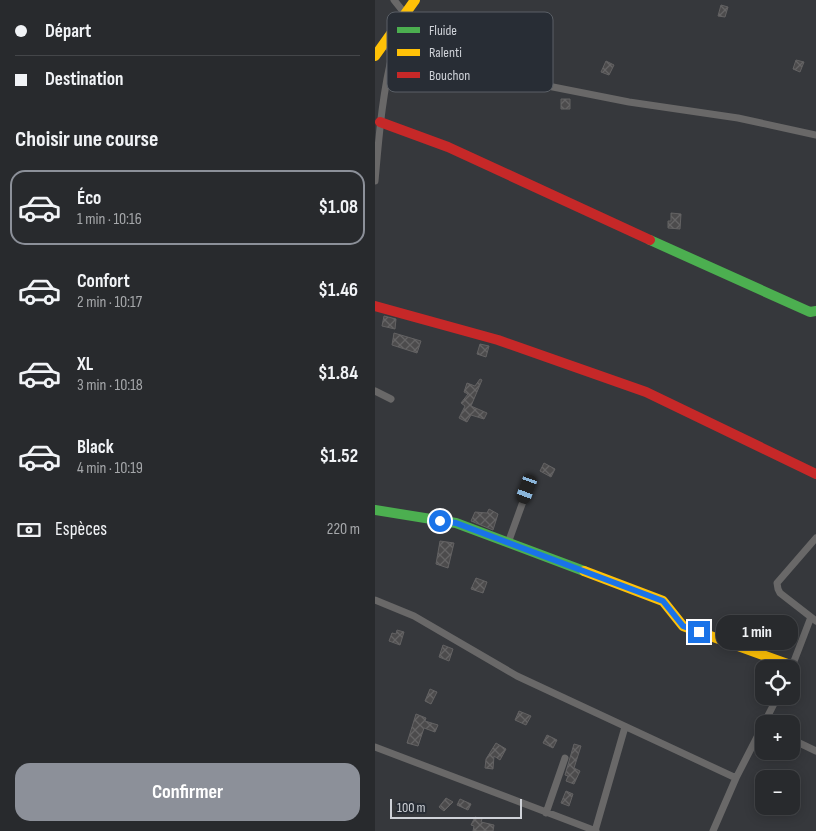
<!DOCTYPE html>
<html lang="fr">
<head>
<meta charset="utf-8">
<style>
	body { margin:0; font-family:"Sofia Sans Condensed",sans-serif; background:#303235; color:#f1f3f6; height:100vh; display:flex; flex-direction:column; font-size:19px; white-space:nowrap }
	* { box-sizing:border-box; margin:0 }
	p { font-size:16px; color:#a5a7aa }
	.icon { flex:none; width:28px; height:28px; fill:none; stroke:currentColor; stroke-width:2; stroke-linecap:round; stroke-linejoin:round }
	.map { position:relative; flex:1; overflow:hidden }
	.drawer { display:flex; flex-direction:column; background:#282a2d; width:375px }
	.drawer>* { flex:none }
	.top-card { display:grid; align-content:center; height:110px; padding:0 15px; background:#282a2d }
	.controls { position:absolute; left:380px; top:660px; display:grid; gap:10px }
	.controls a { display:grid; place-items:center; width:45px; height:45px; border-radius:10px; background:#282a2d; box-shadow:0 2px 12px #0003,0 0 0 1px #444649; font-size:25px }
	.scale { position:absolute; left:15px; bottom:12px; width:132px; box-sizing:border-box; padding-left:5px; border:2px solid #cfd2d8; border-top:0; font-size:14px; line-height:18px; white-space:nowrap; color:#cfd2d8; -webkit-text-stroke:4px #282d35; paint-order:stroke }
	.end { position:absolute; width:22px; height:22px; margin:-11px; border:6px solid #1a73e8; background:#fff; box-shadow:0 0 0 2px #fff }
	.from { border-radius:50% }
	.bubble { position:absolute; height:35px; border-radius:15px; background:#282a2d; box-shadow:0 2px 12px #0003,0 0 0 1px #444649; font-size:16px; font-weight:700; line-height:35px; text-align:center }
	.car { position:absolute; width:15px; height:30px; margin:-15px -8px; border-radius:6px; box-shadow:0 0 4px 1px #0007; background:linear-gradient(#222 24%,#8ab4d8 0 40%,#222 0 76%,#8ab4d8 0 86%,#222 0) }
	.top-card b { display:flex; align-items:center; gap:18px; height:48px; font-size:19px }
	.top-card b+b { border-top:1px solid #444649 }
	.top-card i { width:12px; height:12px; background:#f1f3f6 }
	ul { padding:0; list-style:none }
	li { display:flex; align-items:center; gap:15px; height:75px; margin:0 10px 8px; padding:0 5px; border:2px solid transparent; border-radius:15px }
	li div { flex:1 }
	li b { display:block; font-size:19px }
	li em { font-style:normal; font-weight:700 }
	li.current { border-color:#8c9099 }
	li>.icon { width:45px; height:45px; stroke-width:1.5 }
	h2 { padding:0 15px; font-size:22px; line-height:60px }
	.pay { display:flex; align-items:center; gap:12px; height:55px; padding:0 15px; font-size:19px }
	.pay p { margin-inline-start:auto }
	.cta { display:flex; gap:10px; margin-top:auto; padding:10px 15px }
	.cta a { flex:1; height:58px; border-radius:15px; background:#8c9099; color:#fff; font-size:20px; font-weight:700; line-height:58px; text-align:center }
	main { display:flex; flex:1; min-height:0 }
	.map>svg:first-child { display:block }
	.building { fill:url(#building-cross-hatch); stroke:#636263 }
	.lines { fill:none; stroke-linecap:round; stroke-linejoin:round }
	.street { stroke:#696868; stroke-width:7 }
	.fast { stroke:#4caf50; stroke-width:10 }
	.slow { stroke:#ffc107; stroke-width:10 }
	.jam { stroke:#c62828; stroke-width:10 }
	.route { stroke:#1a73e8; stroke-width:6 }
	.key { fill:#282d35; stroke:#5a5f66; stroke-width:1 }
	.key-label { font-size:14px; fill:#cfd2d8 }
</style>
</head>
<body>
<main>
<section class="drawer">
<div class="top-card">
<b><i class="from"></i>Départ</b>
<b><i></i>Destination</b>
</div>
<h2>Choisir une course</h2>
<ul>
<li class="current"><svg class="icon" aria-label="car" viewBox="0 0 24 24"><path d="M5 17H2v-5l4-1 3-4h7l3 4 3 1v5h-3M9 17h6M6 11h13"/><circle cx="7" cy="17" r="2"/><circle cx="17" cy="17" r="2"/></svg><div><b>Éco</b><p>1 min · 10:16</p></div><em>$1.08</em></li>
<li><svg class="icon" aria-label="car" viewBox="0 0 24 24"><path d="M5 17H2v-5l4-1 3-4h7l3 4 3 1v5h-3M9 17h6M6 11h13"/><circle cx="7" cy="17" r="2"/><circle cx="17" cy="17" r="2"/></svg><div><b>Confort</b><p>2 min · 10:17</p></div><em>$1.46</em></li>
<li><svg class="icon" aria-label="car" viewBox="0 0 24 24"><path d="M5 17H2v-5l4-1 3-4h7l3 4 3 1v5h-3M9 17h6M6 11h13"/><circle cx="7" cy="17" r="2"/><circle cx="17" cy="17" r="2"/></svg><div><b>XL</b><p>3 min · 10:18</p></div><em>$1.84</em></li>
<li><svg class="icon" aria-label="car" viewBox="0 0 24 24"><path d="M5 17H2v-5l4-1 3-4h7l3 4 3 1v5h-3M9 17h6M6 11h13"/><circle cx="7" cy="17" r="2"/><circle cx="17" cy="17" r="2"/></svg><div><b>Black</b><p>4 min · 10:19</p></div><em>$1.52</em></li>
</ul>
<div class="pay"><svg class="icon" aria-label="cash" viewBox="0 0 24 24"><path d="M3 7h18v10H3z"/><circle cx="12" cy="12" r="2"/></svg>Espèces<p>220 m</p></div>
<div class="cta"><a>Confirmer</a></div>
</section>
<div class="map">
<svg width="441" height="831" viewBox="0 0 441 831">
	<defs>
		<pattern id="building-cross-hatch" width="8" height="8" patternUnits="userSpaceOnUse" patternTransform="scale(1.25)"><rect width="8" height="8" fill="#4c4b4c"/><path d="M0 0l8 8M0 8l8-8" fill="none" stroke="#656465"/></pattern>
	</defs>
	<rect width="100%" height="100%" fill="#36383c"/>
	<path class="building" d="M346 5 353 7 350 17 343 16Z
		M421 60 429 62 425 72 418 69Z
		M231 61 239 65 234 75 226 72Z
		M186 99H195V109H186Z
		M296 213 306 214 305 229 293 228V221H296Z
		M9 316 21 319 20 329 7 326Z
		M19 333 46 341 42 353 17 345Z
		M105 344 114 346 111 357 102 354Z
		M105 379 107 380 96 406 112 413 109 419 96 415 92 422 84 418 90 406 86 403 93 394 89 392 92 383 100 386Z
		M169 463 180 469 176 477 165 471Z
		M114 509 123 514 118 530 96 521 100 512 112 513Z
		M65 541 79 543 73 568 61 564Z
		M101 578 112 582 108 593 96 589Z
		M22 630 29 632 25 645 14 641 17 633 21 634Z
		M68 645 78 649 74 661 64 657Z
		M55 689 62 692 56 704 50 701Z
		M144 711 156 716 151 725 140 720Z
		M41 714 51 718 50 721 63 725 60 732 49 728 43 746 32 743Z
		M172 735 182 740 178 748 168 743Z
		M121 743 131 749 125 760 119 756 118 769 110 768 111 759Z
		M199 744 206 746 199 768 205 771 199 784 191 781 193 776 190 775Z
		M191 791 198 794 194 806 186 803Z
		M71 798 78 802 69 811 64 807Z
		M85 799 96 804 93 810 82 805Z
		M100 817 107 819 106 822 119 825 118 831H98L99 826 96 825Z"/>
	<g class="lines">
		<path class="street" d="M19 0 31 15
			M18 52 122 76 254 102 363 118 441 135
			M0 181C4 137 7 94 18 52L10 44
			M0 391 16 399
			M441 538 402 583 403 589 405 593 441 621
			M133 543 154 485
			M0 600 39 616 142 676 361 778
			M416 669 436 617
			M416 739 441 751
			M0 747 221 831
			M171 813 190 758
			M220 831 250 727
			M338 831 361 778 403 696"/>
		<path class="fast" d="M275 240 435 312 441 311
			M0 510 81 523 209 571"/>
		<path class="slow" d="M0 56 40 0
			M209 571 288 601 308 626 418 666"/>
		<path class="jam" d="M5 122 73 147 275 240
			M0 306 123 340 271 392 441 474"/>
	</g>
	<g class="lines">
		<path class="route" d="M65 521 81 523 288 601 308 626 324 632"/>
	</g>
	<rect x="12" y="12" width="166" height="80" rx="8" class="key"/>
	<rect x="22" y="27" width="23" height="6" fill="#4caf50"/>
	<rect x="22" y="49" width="23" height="7" fill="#ffc107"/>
	<rect x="22" y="72" width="23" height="6" fill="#c62828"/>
	<g class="key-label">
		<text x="54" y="35">Fluide</text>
		<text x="54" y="57">Ralenti</text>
		<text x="54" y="80">Bouchon</text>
	</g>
</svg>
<div class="controls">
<a><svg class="icon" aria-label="locate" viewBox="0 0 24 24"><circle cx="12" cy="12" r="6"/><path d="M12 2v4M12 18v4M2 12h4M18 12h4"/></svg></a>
<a>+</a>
<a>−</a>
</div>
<div class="scale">100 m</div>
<i class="end from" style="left:65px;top:521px"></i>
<i class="end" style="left:324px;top:632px"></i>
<div class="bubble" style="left:341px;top:615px;width:82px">1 min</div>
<i class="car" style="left:152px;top:489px;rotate:200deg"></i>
</div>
</main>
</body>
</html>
